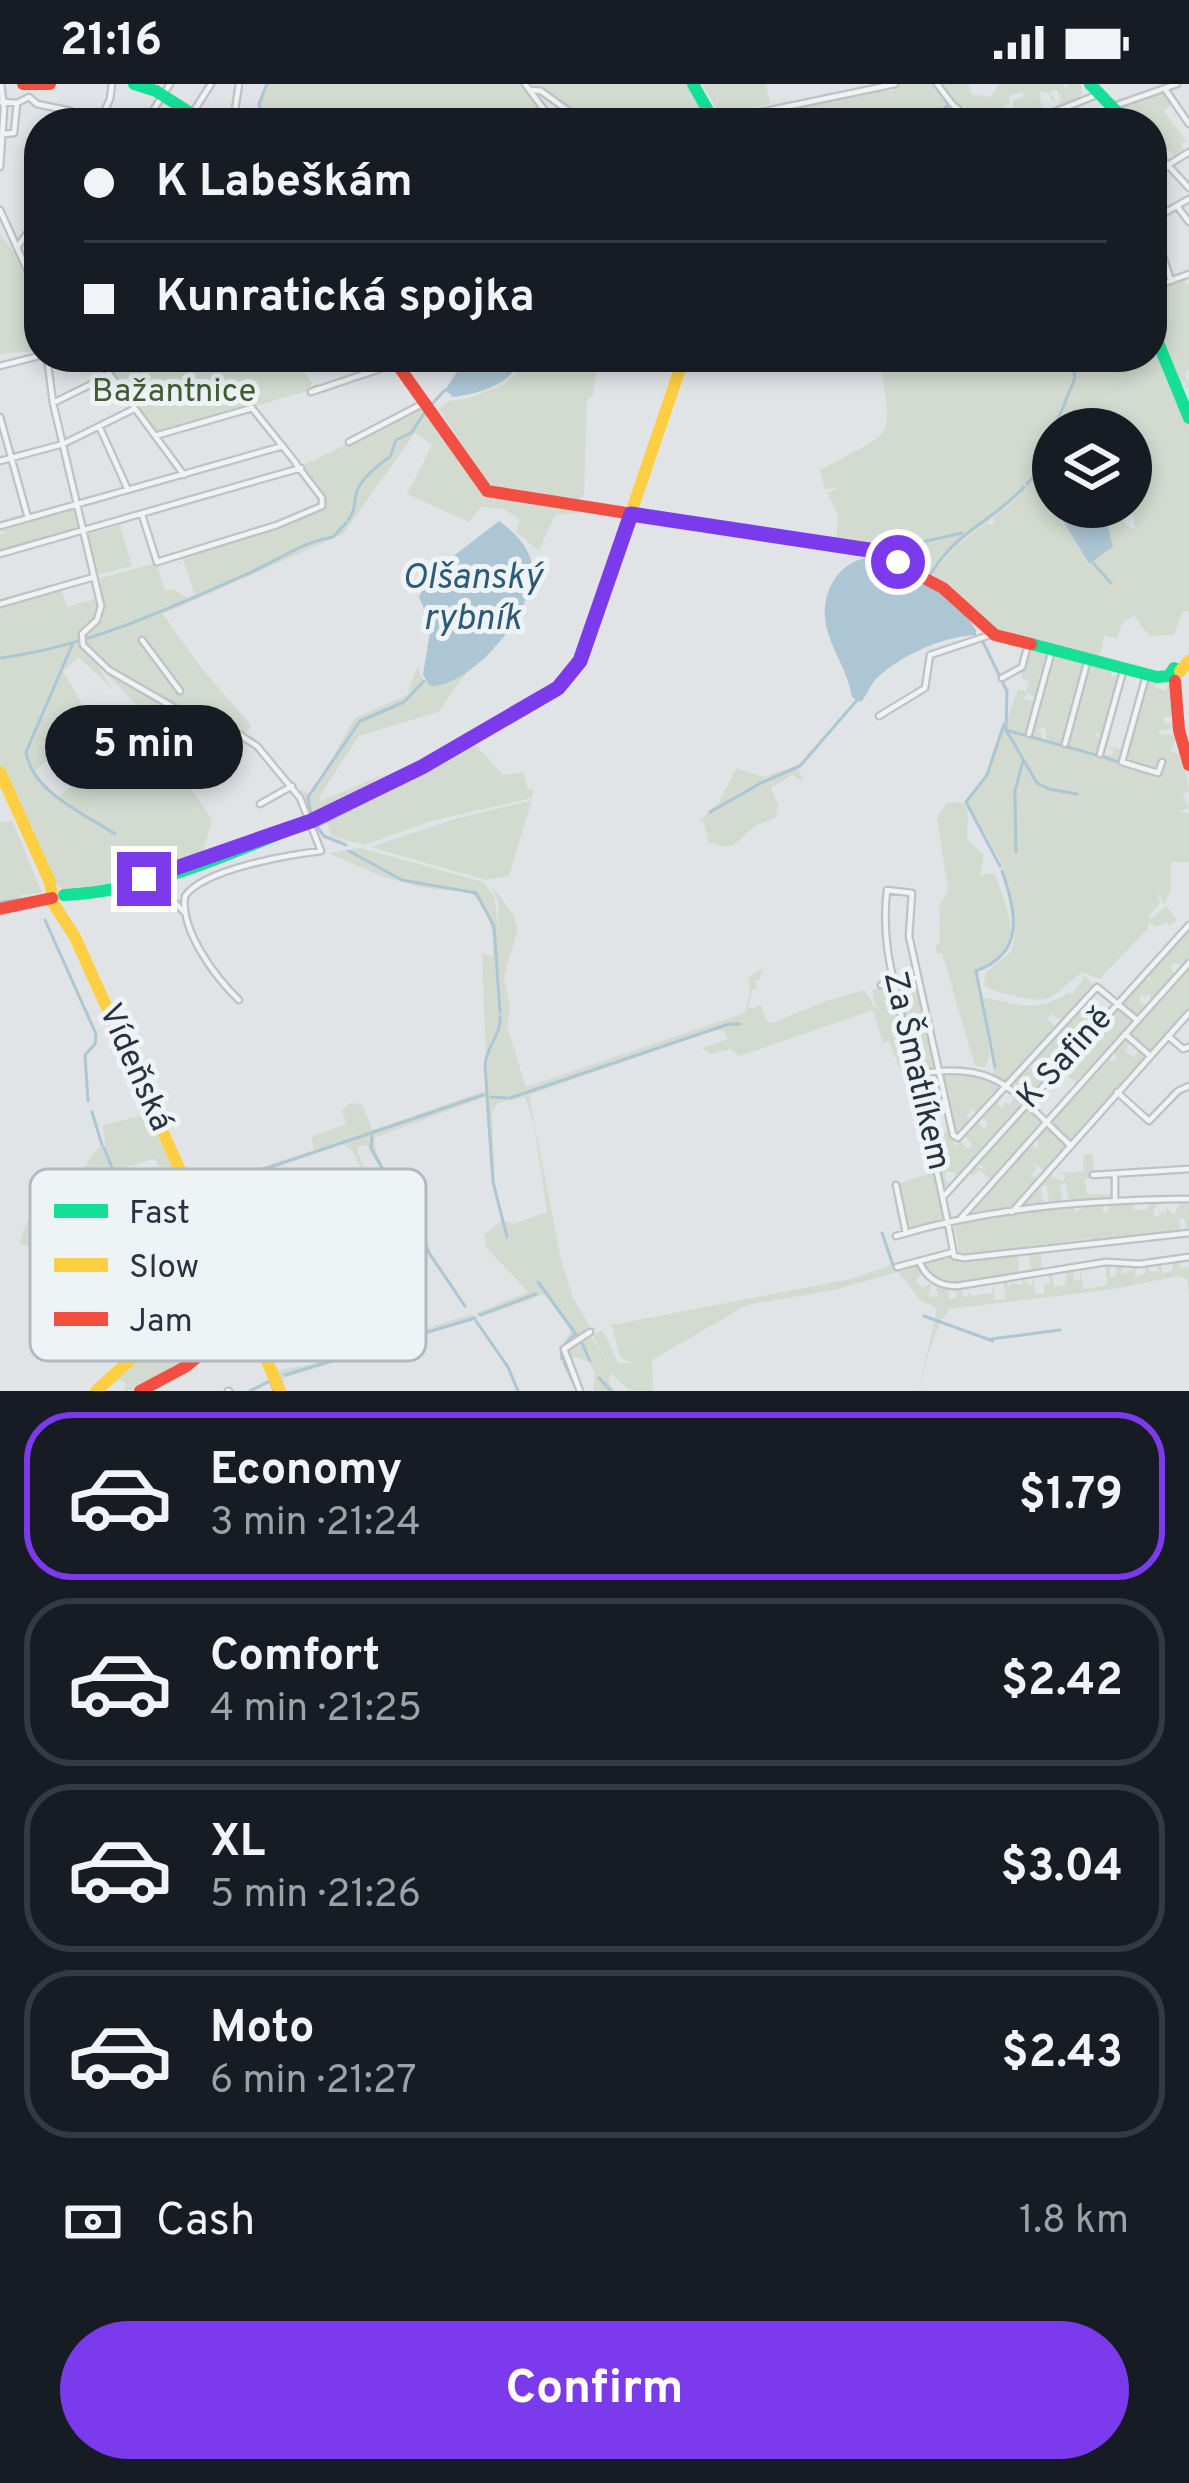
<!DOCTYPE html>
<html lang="en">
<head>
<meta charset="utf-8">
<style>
	body { margin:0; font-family:Overpass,sans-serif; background:#20242c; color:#f1f3f6; height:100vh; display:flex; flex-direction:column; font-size:45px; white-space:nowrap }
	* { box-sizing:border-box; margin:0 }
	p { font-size:39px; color:#9ea1a6 }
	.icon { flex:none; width:66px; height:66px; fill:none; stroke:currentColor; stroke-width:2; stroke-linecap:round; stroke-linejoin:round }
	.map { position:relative; height:1307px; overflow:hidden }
	.details { display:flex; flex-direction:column; background:#171b24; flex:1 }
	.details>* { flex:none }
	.banner { position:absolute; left:24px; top:24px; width:1143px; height:264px; border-radius:48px; box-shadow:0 6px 18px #0003; display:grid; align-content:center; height:264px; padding:0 60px; background:#171b24 }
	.fabs { position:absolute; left:1032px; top:324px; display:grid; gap:24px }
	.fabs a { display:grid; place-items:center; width:120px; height:120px; border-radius:50%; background:#171b24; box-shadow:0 6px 18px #0003; font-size:60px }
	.end { position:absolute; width:54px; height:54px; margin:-27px; border:15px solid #7c3aed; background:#fff; box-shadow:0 0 0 6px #fff }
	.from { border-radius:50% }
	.bubble { position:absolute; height:84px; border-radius:42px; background:#171b24; box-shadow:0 6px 18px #0003; font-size:39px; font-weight:700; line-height:84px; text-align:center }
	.banner b { display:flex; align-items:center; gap:42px; height:114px; font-size:45px }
	.banner b+b { border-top:3px solid #363941 }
	.banner i { width:30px; height:30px; background:#f1f3f6 }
	ul { padding:21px 0 0; list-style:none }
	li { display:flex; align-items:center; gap:36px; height:168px; margin:0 24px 18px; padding:0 36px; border:6px solid #363941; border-radius:48px }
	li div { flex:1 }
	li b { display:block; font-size:45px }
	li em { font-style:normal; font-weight:700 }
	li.on { border-color:#7c3aed }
	li>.icon { width:108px; height:108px; stroke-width:1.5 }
	.pay { display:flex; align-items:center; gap:30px; height:132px; padding:0 60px; font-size:45px }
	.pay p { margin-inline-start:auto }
	.action { display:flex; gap:24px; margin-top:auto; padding:24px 60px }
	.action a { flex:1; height:138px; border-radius:72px; background:#7c3aed; color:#fff; font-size:48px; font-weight:700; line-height:138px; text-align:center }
	.status { display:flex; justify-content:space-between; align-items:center; height:84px; padding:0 60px; background:#171b24; direction:ltr }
	.status svg { height:33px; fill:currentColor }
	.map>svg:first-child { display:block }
	.green { fill:#d3dbd0; fill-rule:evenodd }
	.water { fill:#acc6d3 }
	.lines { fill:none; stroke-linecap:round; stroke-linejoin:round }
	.stream { stroke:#acc6d3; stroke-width:3 }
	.street-casing { stroke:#bfc2c4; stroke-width:9 }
	.street { stroke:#f0f2f3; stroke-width:4.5 }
	.fast { stroke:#16e098; stroke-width:12 }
	.slow { stroke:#ffcf43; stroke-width:12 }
	.jam { stroke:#f24e42; stroke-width:12 }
	.jam-bridge { stroke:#f24e42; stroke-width:12 }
	.route { stroke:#7c3aed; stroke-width:15 }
	.labels { text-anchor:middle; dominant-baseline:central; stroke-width:10; stroke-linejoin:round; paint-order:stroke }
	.park-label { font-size:33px; fill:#425d32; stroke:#eef3f6 }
	.street-label { font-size:33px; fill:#263441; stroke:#eef3f6 }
	.water-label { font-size:36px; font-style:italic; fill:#2d5b77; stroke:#eef3f6 }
	.key { fill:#eef3f6; stroke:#b2bac0; stroke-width:3 }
	.key-label { font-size:33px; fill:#263441 }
</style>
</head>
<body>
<div class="status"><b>21:16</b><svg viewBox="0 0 49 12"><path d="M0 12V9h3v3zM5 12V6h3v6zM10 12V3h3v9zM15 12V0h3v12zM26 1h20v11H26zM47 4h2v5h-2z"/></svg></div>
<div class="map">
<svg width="1189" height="1307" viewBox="0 0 1189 1307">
	<rect width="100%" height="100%" fill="#e1e4e6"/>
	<path class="green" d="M267 0H520L535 11 553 39H264L260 20Z
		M533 0H688L709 34 701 38 690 31 682 39H588Z
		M702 0H766L770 20 720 30Z
		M898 0H933L950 19 922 39H803L799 23 873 7H892Z
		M940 0H969L971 10 991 13 999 0H1063L1065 4 1069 0H1081L1082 10 1068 22 1050 28 1061 17 1057 6 1050 8 1056 16 1052 17 1049 9 1039 8 1043 29 1033 33 1029 17 1030 34 1022 25 1024 36 1015 39 1013 17 1024 13 1022 8 1009 12 1010 20 1002 22 1003 26 1012 25V39L1004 38 1001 29 1002 39H998L996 31 991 39H980L964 27 966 23 955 20Z
		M1164 9 1172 20 1164 27 1186 57 1181 60 1185 69 1170 78 1173 71 1169 65 1159 70 1152 61 1149 36 1131 39 1119 27 1121 23Z
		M0 150 17 172 39 219V267L0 270Z
		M1189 193 1185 199 1189 201V284L1185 291 1189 302 1185 306 1186 297 1179 301 1157 249 1152 205Z
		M1153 257 1167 286V299L1173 300 1189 343V527H1183L1174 551 1149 552 1134 531 1122 539 1117 554 1104 552 1099 576 990 545 946 500 880 468 885 461 873 464 836 458 838 432 828 409 838 404 825 405 820 387C894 342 895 365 879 273H1152ZM1059 331 1055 345H1131V416L1135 445 1125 441 1119 423H1103L1108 430 1088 480 1064 438 1071 423H1053L1048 362C1036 392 1020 415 993 434L994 441 987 439 957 461 932 490C956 451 987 445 1014 414 1036 390 1047 361 1059 331Z
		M97 273H207L204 277 210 288 216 281 214 273H293L312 299 307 307 155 352Z
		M557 273H599L593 311 587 316 584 410 579 416 498 404 484 397 439 325 449 317 469 314 503 301 523 283Z
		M423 323 485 409 586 428 555 431 539 467 516 448 520 436 504 425 481 423 469 438 407 410 432 361 415 349 343 450 163 530 202 585 251 641 245 650C210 632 91 593 85 552L103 531 97 495 156 479 165 507 172 505 188 514 195 512 182 472 321 426 325 417 302 382Z
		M74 423 80 445 0 468V450H6L0 445Z
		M120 441 132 482 96 491 86 451Z
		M61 505 67 523 98 514C101 535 85 538 80 554L114 607 79 573 63 587 86 627 54 655 61 665 33 689 58 713 147 639 212 736 201 774 74 809 65 808 50 793 0 681V522Z
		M1029 565 1048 570 1036 615 1027 609 1024 615 1035 617 1027 651 1077 666 1068 662 1090 580 1112 586 1111 594 1120 588 1102 653 1093 647 1101 656 1097 671 1103 673 1105 665 1106 671 1111 672 1114 666 1106 661 1124 666 1121 678 1159 691 1164 679 1157 686 1125 677 1147 595 1168 596 1153 603 1166 607 1168 600 1172 601 1175 633H1163V639L1176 640 1177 644 1159 647 1161 651 1178 650 1171 667 1177 670 1182 667 1189 707 1183 709 1189 724 1179 727 1189 730V778H1171V805L1164 821 1156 805 1160 819 1149 832 1150 836 1166 822 1177 836 1170 841 1167 838 1156 843 1149 837 1147 845 1100 895 1082 888C1050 913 1054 922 1011 911 1000 908 993 908 984 901L986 888 1011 868 1015 850 1002 780 967 717 986 693 1018 605 1026 607 1029 597 1021 594Z
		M1054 571 1084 579 1062 660 1046 656 1045 643 1036 647 1042 649V655L1032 652Z
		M417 583 424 597H451L471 583 438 628 359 652 320 712 321 717 392 687 310 732 300 705 311 711 355 634 407 611Z
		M102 585 179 628 214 641 208 646 215 654 183 679 157 643Z
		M476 661 503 691 523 688 528 705 534 706 532 714 428 738 365 761 331 752 326 734Z
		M797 681 803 697 792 691 771 704 778 721 776 733C770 737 762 738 756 742 735 755 739 770 709 758L703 736 697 739 720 717 736 684 764 693Z
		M532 716 509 792 486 796 370 763 455 735Z
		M958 718 965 720C972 736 965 744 968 756L984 771 980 791 995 789C1009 833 1030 865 976 886L990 971 985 983 975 982 942 869H937L935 861 940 859 939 824 948 806 937 734 946 719Z
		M12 736 42 809 20 811 22 817 0 819V739Z
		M361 764 483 798 494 812 499 847 498 818 491 801 513 830 518 845 504 893 510 924 507 942 526 1003 745 929 750 909 748 893 763 885 760 896H755L757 906H752L748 924H755L775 913 761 921 767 937 772 939 826 917 865 906 876 926 872 906 891 901 909 982 899 983 889 957 883 959 873 926 740 972 731 965 711 970 702 964 728 955 724 946H714L529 1011 561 1175 573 1214 591 1244 602 1243 573 1253 563 1264 576 1307 560 1268 571 1246 545 1210 481 1233 476 1229 528 1208 487 1164 484 1151 502 1136 514 1140 547 1128 534 1040 525 1013 498 1019 492 1029 495 1100 502 1133 492 1100 485 1013 374 1054 377 1071 409 1126 422 1140 431 1168 467 1224 427 1167 367 1061 358 1063V1068L372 1105 352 1067 342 1059 235 1095 234 1092 314 1066 311 1053 346 1040 342 1026 351 1019 362 1020 372 1045H376L487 1006 482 870 493 872C494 848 489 822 469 808L425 804 383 793 328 769Z
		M1189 845V876L1182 884 1177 879 1169 882 1176 891 1151 918 1149 909 1146 913 1140 909V919L1148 921 1137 933 1121 919 1143 894 1152 898 1147 891Z
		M1189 882V925L1149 968 1129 949Z
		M1085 892 1095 902 1063 937 1051 930 1047 935 1057 944 1014 992 1010 991 1005 997 994 990 983 913C1020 921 1036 929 1070 908L1072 911Z
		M917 896 936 984 917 989 906 940 910 934 904 933 901 919 908 917 907 909 916 905 915 899 899 909 897 900Z
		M1118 922 1134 936 1077 1000 1061 986Z
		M1079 925 1094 939 1070 966 1067 964 1069 967 1024 1017 1009 1004 1028 982 1037 989 1040 980 1035 975 1060 947 1065 951 1070 948 1066 940Z
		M1125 953 1131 958 1125 967 1135 974 1138 964 1147 972 1070 1058 1049 1039 1110 970 1111 978 1117 974 1112 968Z
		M970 987 1004 1004 979 1031 967 1022 971 1027 967 1032 972 1036 961 1052 955 1050 941 988Z
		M1014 1013 1022 1020 955 1094 956 1089 946 1087 945 1096 950 1100 946 1105 931 1052 950 1048 955 1062 961 1058 969 1065 972 1061 966 1053 978 1039 984 1045 988 1041 983 1033 1000 1014 998 1020 1002 1024 1005 1018 1010 1021Z
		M1027 1025 1043 1039 992 1097 979 1086 973 1092 969 1089 975 1082 988 1086 978 1079Z
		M144 1031 151 1035 174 1087 163 1089 155 1075 116 1086 132 1128 164 1118 165 1121 132 1131 128 1126V1131L33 1164 20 1160C27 1118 58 1116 81 1089 91 1077 90 1066 105 1061L103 1041Z
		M1046 1042 1068 1061 1044 1087 1033 1078 1037 1084 1030 1093 1040 1092 1010 1125 966 1131 1030 1059 1036 1064 1039 1062 1037 1052Z
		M1084 1070H1093L1094 1093 1085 1095 1087 1110 1112 1111V1114L1069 1117 1065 1099 1060 1100 1063 1118 1049 1120 1047 1102H1041L1043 1120 1017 1124 1046 1091 1064 1097 1065 1091 1055 1090 1083 1087Z
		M935 1088 943 1113 945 1135 908 1146 897 1100Z
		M1110 1118H1136L1133 1126H1146L1152 1118H1160L1153 1126 1154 1132 1157 1133 1163 1127 1166 1131V1123L1174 1131 1179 1121 1189 1118V1148L1183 1134 1179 1136 1181 1149 1097 1158 1091 1157 1093 1154 960 1172 954 1139 1073 1122 1075 1129 1086 1121 1103 1119V1128L1107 1129Z
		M302 1121 296 1126 295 1131 302 1138 331 1131 351 1132 237 1176C242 1197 265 1207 269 1227 272 1239 267 1255 266 1267L279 1286 308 1281 472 1230 475 1235 284 1294 283 1307 261 1257C272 1232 273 1213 242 1207L223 1171 226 1166 243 1163 246 1149 249 1158 250 1153 252 1157 275 1148 271 1139 248 1148 266 1139 260 1135 248 1139 249 1143 245 1146 247 1135Z
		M1040 1166 1042 1184 1031 1186 1029 1169 1018 1170 1019 1188C981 1193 950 1212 922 1182L947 1171 961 1176Z
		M892 1173 895 1186 917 1181 922 1189 916 1197 923 1204 932 1198 928 1213 938 1212 935 1200 948 1204 950 1216 957 1212 955 1204H962V1212L968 1213V1206L972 1212 992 1209 993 1200 995 1216 1006 1215 1003 1196H1008L1007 1204 1012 1199 1022 1201 1023 1195 1031 1202 1033 1194 1035 1210H1044V1200L1051 1199 1047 1189 1052 1188 1054 1203 1065 1201 1066 1187 1075 1185 1073 1196H1080V1185L1084 1205 1107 1201 1105 1181H1110V1193L1116 1192 1115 1180H1122L1121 1191 1136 1183 1135 1193 1145 1189V1181H1149V1188L1159 1187 1157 1180 1161 1179 1162 1189 1172 1187 1173 1177H1180V1184L1189 1183V1210L1187 1195 1179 1192 1114 1205 950 1225C933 1243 926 1281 919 1307L937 1224 920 1216 898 1188 834 1206 747 1221 652 1276 653 1307H630L611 1289 608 1298 616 1307H593L595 1290 589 1278 576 1273 568 1276 565 1266 590 1250 609 1281 592 1250 603 1246 618 1279H633L620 1273 612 1243 607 1242 850 1195 889 1182Z
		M223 1234 228 1247C199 1268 161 1304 124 1307L126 1299 120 1296 103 1307 150 1259Z"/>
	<path class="water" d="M467 273H521C513 301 479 309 453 313L445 306Z
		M1080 423H1103L1113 463 1089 480 1063 437Z
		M499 437C514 448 529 462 532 481 538 524 473 603 430 602L423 591 431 542 419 513 434 480 451 474Z
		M871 473C912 484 954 509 976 546V551C944 552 899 572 877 594 870 601 867 611 861 618L852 613C848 589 835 571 828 549 817 515 835 477 871 473Z"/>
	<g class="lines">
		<path class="stream" d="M264 39 259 20 267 0
			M923 39 949 21
			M431 321 445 306
			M1054 345 1075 294 1072 273
			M1048 359 1053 374
			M1027 400 1036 389 1053 347
			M348 436C357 424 353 418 357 407 361 395 380 379 390 373L396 356 411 349 425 328
			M878 468 962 449
			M1093 479 1111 499
			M930 491C958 445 991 439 1024 403
			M982 556 1007 607 1006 646 1107 674 1147 689
			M73 559 26 668C32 708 85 730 115 750
			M0 574C86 563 169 525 247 490 279 476 304 457 333 453L346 439
			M1006 646 1037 699 1049 705 1077 710
			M710 728 761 699 800 682 858 615
			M311 731 308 713 360 637 404 618 424 597
			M315 740 324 752 346 761
			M318 742 417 690
			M349 767 402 796 476 809 494 842 500 928
			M1016 768 1015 707 1023 677
			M1000 782 966 718 987 691 1004 640
			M0 818 33 814
			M45 836 96 950 95 960 85 971 88 1017
			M500 933C501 952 486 962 485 981L493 1098 507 1153
			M995 983 976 887C1026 869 1016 828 1002 787
			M491 1013 507 1014
			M510 1014 729 940H740
			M92 1028 102 1061
			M372 1052 371 1064 429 1169 465 1222
			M104 1064 136 1143
			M235 1095 483 1011
			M187 1113 190 1118
			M202 1146 205 1153
			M882 1149 893 1181
			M952 1174 970 1176
			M166 1193 179 1211
			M538 1198 578 1253
			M232 1223 240 1217 250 1216
			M480 1231 536 1210
			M924 1232 993 1257
			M476 1237 508 1283 518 1307
			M254 1246 262 1236
			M991 1255 1060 1246
			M581 1257 590 1277
			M256 1264 261 1277
			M562 1275 561 1264 575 1250
			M564 1278 577 1307
			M285 1291 475 1234
			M599 1294 611 1307
			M250 1307 270 1297 274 1307"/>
		<g class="street-casing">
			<path id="street" d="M525 0 554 39
				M937 0 953 21 975 39
				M1165 5 1189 40
				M533 6 541 7 585 39
				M2 18 17 19 29 13 37 20 71 27
				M1114 22 1177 0
				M192 30 211 0
				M99 39 110 15 112 0
				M145 39 170 0
				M233 39 239 0
				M708 39 895 0
				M1027 39 1099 10
				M3 50 14 49 17 19
				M1152 64 1189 104
				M0 83 4 25 1 0
				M1152 91 1189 68
				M1177 122 1189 138
				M0 126 39 212
				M1152 136 1189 115
				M1152 138 1171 197
				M18 162 39 133
				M1152 203 1189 190
				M47 273 53 319 101 522 97 536 82 550 83 561 109 586 180 627 232 646 257 662 300 714 321 767C288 771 204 785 185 812 180 846 215 893 239 916
				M97 273 184 391
				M49 281 59 273
				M0 282 39 272
				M318 305 311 308 397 279
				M53 319 110 291
				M0 333 28 434
				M99 342 128 406
				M155 352 252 324 296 379
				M349 358 424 319
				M0 377 63 360 134 325
				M142 431 157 478 277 441 322 422V414L296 380
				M0 442 283 362
				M0 470 301 384
				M0 520 94 493
				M142 556 180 607
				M1146 592 1122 678 1158 689 1162 678
				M1002 594 1022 583 1028 560
				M879 632 925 604 930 571 993 550
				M1029 650 1052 566
				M1065 660 1088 575
				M1100 670 1124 584
				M260 720 292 702
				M154 797 184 828
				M881 901 916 894
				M1137 936 1097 903 958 1054 953 1051 909 852 912 809 887 806C881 858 893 893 904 944 920 1020 941 1095 954 1172L964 1174 1189 1149
				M1125 950 1148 970
				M1168 952 1183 965 1189 963
				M914 991C998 974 1013 1008 1070 1061
				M1117 1008 1149 1037 1178 1007 1189 1002
				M1093 1091 1189 1085
				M896 1101 906 1149
				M945 1111 1189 841
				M1115 1115V1091
				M1012 1128 1189 929
				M961 1134 1189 879
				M129 1137 183 1223C198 1227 214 1216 228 1223
				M896 1152C991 1123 1090 1116 1189 1115
				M919 1177C926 1194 939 1202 957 1202L1106 1178 1140 1180 1189 1173
				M897 1183 953 1168
				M72 1259 183 1223
				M228 1307H229
				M580 1307 564 1265 590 1248"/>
		</g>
		<use href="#street" class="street"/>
		<path class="fast" d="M134 0 156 7 206 39
			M693 0 715 39
			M1090 0 1118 29 1119 39
			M1152 244 1189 334
			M1031 560 1157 593 1169 592 1174 584 1180 587
			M64 811C148 807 228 771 305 739"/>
		<path class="slow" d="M1180 587 1189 577
			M0 688 50 798 53 819 75 853 230 1197C257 1222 273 1215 258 1257L280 1307
			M316 735 422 683 539 617 571 592 584 567 684 273
			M232 1205 227 1240 233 1248 257 1260
			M96 1307 153 1255 213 1235 226 1226"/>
		<path class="jam" d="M23 0H50
			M392 273 487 407 874 468 943 504 995 551 1031 560
			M1175 597 1179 646 1189 681
			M0 825 52 814
			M140 1307 185 1283 226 1250H236"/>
		<path class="jam-bridge" d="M305 739 316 735"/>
	</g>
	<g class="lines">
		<path class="route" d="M144 795 311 737 422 683 558 604 580 577 631 430 869 466 898 478"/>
	</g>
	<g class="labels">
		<g class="park-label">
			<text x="174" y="309">Bažantnice</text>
		</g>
		<g class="street-label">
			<text transform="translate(1066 975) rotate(-48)">K Safině</text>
			<text transform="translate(134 984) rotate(66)">Vídeňská</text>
			<text transform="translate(915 987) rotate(77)">Za Šmatlíkem</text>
		</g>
		<g class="water-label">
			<text x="472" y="495">Olšanský<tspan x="472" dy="41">rybník</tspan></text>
		</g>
	</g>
	<rect x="30" y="1085" width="396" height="192" rx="18" class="key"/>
	<rect x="54" y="1120" width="54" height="14" fill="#16e098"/>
	<rect x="54" y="1174" width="54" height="14" fill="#ffcf43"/>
	<rect x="54" y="1228" width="54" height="14" fill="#f24e42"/>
	<g class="key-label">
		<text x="129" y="1139">Fast</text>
		<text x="129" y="1193">Slow</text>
		<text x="129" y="1247">Jam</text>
	</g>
</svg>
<div class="fabs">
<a><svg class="icon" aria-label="layers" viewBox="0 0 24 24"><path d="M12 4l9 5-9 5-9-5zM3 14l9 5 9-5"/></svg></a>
</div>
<i class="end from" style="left:898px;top:478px"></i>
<i class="end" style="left:144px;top:795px"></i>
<div class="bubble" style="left:45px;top:621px;width:198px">5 min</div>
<div class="banner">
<b><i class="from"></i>K Labeškám</b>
<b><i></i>Kunratická spojka</b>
</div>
</div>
<section class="details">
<ul>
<li class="on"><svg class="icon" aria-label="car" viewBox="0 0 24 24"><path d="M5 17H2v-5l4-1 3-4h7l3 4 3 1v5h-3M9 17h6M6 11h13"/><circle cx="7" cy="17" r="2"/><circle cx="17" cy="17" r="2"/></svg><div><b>Economy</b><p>3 min · 21:24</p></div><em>$1.79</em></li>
<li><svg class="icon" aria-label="car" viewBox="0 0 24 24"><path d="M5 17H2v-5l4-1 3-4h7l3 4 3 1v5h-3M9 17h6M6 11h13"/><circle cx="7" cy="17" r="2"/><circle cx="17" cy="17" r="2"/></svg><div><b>Comfort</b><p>4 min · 21:25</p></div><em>$2.42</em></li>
<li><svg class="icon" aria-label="car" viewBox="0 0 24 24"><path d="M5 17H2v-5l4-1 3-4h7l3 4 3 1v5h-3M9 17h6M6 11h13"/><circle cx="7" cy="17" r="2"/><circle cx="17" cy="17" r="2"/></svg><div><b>XL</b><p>5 min · 21:26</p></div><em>$3.04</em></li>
<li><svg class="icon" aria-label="car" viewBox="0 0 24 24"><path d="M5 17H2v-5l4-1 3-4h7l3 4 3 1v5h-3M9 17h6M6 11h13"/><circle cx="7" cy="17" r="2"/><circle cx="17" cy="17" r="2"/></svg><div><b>Moto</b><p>6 min · 21:27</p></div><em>$2.43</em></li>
</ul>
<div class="pay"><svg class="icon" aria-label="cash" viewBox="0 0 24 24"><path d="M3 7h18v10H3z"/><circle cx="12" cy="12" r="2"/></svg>Cash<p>1.8 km</p></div>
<div class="action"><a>Confirm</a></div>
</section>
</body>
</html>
